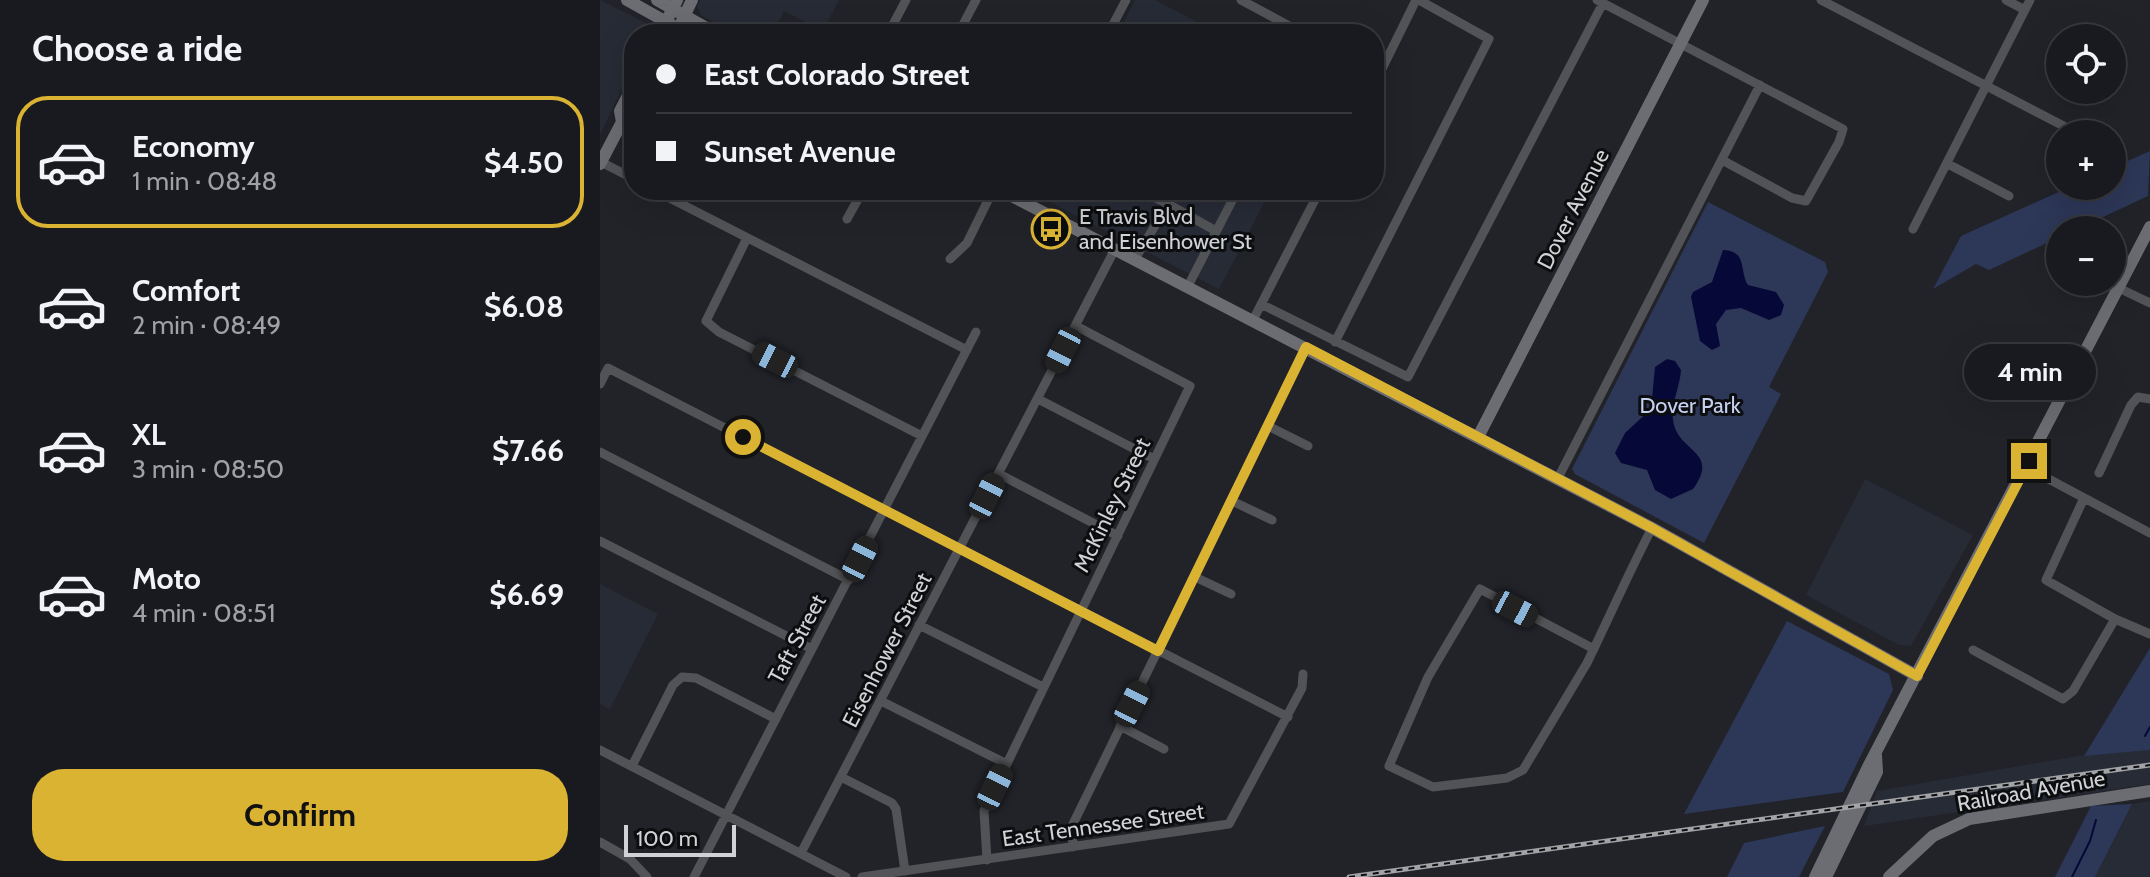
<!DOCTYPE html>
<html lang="en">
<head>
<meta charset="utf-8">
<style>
	body { margin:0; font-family:Cabin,sans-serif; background:#26272c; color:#f1f3f6; height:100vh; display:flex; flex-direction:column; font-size:30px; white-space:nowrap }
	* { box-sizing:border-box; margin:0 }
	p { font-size:26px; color:#9fa1a4 }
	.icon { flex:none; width:44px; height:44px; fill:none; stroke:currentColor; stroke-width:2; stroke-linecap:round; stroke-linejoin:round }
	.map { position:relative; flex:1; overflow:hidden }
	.panel { display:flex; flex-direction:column; background:#191a1f; width:600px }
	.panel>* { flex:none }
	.top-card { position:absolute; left:24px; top:24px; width:760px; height:176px; border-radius:32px; box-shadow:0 8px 32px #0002,0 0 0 2px #37383d; display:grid; align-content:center; height:176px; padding:0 32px; background:#191a1f }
	.buttons { position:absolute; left:1446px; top:24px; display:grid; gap:16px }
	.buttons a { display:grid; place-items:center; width:80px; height:80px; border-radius:50%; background:#191a1f; box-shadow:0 8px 32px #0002,0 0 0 2px #37383d; font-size:40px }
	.scale { position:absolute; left:24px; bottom:20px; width:112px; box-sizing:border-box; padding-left:8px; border:4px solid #d1d2d6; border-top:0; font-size:22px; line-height:28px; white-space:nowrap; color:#d1d2d6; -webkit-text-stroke:6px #0c0d0f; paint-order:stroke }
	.end { position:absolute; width:36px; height:36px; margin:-18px; border:10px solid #dab333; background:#111; box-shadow:0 0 0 4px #111 }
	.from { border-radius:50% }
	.bubble { position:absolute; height:56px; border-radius:28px; background:#191a1f; box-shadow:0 8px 32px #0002,0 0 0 2px #37383d; font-size:26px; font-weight:700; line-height:56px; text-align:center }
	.car { position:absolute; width:24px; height:48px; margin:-24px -12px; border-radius:10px; box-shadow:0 0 6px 2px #0007; background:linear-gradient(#222 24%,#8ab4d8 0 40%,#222 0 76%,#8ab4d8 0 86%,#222 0) }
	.top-card b { display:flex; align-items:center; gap:28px; height:76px; font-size:30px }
	.top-card b+b { border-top:2px solid #37383d }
	.top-card i { width:20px; height:20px; background:#f1f3f6 }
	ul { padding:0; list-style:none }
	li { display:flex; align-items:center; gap:24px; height:132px; margin:0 16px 12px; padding:0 16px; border:4px solid transparent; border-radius:32px }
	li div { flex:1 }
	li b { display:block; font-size:30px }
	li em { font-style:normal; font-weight:700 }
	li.active { border-color:#dab333 }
	li>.icon { width:72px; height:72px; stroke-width:1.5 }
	h2 { padding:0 32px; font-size:36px; line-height:96px }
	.primary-button { display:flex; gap:16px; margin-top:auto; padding:16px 32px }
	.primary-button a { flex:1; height:92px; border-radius:32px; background:#dab333; color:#111; font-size:32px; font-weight:700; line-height:92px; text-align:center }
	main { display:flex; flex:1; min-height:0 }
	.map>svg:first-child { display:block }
	.built { fill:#272b36 }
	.green { fill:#2d3757 }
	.water { fill:#060937 }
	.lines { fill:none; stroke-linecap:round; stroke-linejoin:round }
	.stream { stroke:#060937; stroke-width:2 }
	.street { stroke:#525356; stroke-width:9 }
	.secondary { stroke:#6c6d72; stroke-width:12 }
	.rail-casing { stroke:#a1a3a7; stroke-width:5 }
	.rail { stroke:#0c0d0f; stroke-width:2; stroke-dasharray:6; stroke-linecap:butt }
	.route { stroke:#dab333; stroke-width:10 }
	.labels { text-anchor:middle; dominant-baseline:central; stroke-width:6; stroke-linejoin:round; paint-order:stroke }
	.street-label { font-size:22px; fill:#d1d2d6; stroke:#0c0d0f }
	.poi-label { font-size:22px; fill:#d1d2d6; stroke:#0c0d0f; text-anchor:start }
	.park-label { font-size:22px; fill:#c5d0f0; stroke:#0c0d0f }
</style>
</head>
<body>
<main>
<section class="panel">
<h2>Choose a ride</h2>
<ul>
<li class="active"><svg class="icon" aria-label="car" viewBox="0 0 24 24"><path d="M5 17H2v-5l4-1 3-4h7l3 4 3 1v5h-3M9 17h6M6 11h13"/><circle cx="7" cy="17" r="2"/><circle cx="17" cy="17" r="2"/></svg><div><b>Economy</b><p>1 min · 08:48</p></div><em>$4.50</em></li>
<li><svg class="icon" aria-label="car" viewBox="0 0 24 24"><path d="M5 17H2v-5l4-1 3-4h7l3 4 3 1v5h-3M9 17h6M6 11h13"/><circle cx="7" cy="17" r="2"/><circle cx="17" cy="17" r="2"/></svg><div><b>Comfort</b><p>2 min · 08:49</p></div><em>$6.08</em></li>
<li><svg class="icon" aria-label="car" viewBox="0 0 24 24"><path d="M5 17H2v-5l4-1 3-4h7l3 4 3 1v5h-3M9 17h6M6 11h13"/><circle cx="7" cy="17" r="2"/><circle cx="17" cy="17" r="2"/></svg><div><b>XL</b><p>3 min · 08:50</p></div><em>$7.66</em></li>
<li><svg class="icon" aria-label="car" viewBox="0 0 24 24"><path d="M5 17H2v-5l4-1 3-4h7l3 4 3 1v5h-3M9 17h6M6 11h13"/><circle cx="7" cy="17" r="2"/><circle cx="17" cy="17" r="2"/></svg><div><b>Moto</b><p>4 min · 08:51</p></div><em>$6.69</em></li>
</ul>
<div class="primary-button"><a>Confirm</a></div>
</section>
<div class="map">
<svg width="1550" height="877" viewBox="0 0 1550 877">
	<rect width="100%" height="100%" fill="#212329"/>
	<path class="built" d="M0 0 46 23 49 29 48 34H34V63L0 135Z
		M100 0H239L223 31 184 11 172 34H134L101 15 97 6Z
		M535 0H555L620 34H518Z
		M438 190H671L619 289 442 198Z
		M1265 479 1373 535 1311 646 1299 645 1206 595Z
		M0 584 58 614 10 709 0 704Z
		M1550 750V784L1264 826 1277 791 1477 756Z
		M1550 801V877H1495L1532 804Z"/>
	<path class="green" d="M1550 151 1548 196 1475 230H1460V237L1389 270 1376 264 1333 289 1361 236 1472 186H1512V168Z
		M1108 202 1225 262 1228 272 1169 387 1181 394 1104 543 975 474 972 469Z
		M1187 621 1289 674 1293 690 1243 792 1084 814Z
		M1550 648V750L1484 756Z
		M1532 804 1495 877H1455L1491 806Z
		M1225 826 1199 877H1127L1144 843Z"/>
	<path class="water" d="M1123 250C1148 251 1139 271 1148 285L1176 292 1184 305 1181 315 1169 320 1141 308 1126 310 1116 324 1120 346 1112 350 1100 341 1091 297 1093 292 1112 282Z
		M1067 359 1075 361 1081 370C1080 387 1071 402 1073 420 1077 453 1121 450 1093 489L1071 499 1055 490 1047 470 1021 463 1015 453 1025 433 1051 409 1055 367Z"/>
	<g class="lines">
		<path class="stream" d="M1545 736 1550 727
			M1472 877 1490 841 1496 820"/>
		<path class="street" d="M641 0 704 34
			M997 0 1243 129 1239 142 1206 201 1192 198 1122 160
			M1221 0 1479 134
			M1406 0 1425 10
			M288 34 306 0
			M358 34 376 0
			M508 34 526 0
			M774 85 816 0
			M1 162 34 179
			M1348 164 1409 196
			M54 190 367 350
			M539 190 568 204
			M422 201 428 190
			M247 219 263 190
			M1313 229 1430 0
			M147 238 106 321 119 332 322 436
			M1455 256 1460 259
			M350 259 367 243 393 190
			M535 259 568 204 616 231
			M1506 282 1550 303
			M588 286 633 199
			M661 304 808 377 1003 3
			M653 320 720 190
			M735 342 889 39 819 0
			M0 384 8 368 688 717
			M438 399 554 459
			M668 426 708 446
			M0 452 249 580
			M1426 467 1550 533
			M1499 473 1531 405 1538 397 1550 399
			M399 474 518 536
			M958 478 1160 85
			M1484 498 1446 580 1515 619 1550 634
			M632 501 672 520
			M0 541 212 649
			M595 577 631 594
			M319 625 443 687
			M994 649 880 589 828 677 789 766 833 787 907 778 923 770 987 663C1009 618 1029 572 1052 528
			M1373 650 1463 699 1473 691 1515 619
			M281 701 407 764
			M520 726 564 749
			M0 750 246 877
			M32 766 73 685 82 677 96 678 176 719
			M241 777 292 803 296 809 305 871
			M0 842 30 859 47 877
			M473 847 472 826 706 347
			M201 853 515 249
			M387 860 384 811 590 386 476 326
			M94 877 376 332
			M262 877 629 824 702 688 703 674"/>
		<path class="secondary" d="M27 0 88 34
			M57 0 117 34
			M82 21 92 0
			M60 34 77 0
			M22 122 34 111
			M0 164 22 122 20 111 34 84
			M400 190 1052 528 1317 676
			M878 437 1103 0
			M1215 877 1268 767 1550 227
			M1226 877 1277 772 1276 755
			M1289 877 1333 836 1369 819 1550 791"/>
		<g class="rail-casing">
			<path id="rail" d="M749 877 1550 765"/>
		</g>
		<use href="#rail" class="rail"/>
	</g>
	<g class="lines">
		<path class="route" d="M143 437 558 651 706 347 1052 528 1317 676 1429 461"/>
	</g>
	<defs>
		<g id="bus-ring" transform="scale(2)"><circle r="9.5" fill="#0c0d0f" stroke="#dab333" stroke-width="1.5"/><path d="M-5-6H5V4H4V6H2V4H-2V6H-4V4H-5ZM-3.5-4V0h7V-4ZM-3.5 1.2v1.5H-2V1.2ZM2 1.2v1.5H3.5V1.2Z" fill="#dab333"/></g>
	</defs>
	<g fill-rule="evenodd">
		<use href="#bus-ring" x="451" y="229"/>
	</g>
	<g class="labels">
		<g class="street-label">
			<text transform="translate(973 209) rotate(-63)">Dover Avenue</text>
			<text transform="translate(512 505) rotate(-64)">McKinley Street</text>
			<text transform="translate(197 639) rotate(-62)">Taft Street</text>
			<text transform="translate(287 650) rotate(-63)">Eisenhower Street</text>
			<text transform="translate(1431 791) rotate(-10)">Railroad Avenue</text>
			<text transform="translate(503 825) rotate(-8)">East Tennessee Street</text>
		</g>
		<g class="poi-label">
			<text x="479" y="216">E Travis Blvd<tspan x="479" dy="25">and Eisenhower St</tspan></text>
		</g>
		<g class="park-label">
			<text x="1090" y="405">Dover Park</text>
		</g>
	</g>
</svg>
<div class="buttons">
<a><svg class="icon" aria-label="locate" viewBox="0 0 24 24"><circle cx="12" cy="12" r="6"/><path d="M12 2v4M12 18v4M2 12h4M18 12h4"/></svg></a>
<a>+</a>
<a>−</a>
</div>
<div class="scale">100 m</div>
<i class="end from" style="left:143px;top:437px"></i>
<i class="end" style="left:1429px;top:461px"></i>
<div class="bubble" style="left:1364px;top:344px;width:132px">4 min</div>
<i class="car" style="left:463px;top:350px;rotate:207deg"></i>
<i class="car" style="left:175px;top:360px;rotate:297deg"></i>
<i class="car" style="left:387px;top:496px;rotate:27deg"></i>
<i class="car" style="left:260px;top:559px;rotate:27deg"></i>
<i class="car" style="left:915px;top:609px;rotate:118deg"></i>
<i class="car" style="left:532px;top:704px;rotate:27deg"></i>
<i class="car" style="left:395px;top:787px;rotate:26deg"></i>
<div class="top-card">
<b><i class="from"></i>East Colorado Street</b>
<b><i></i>Sunset Avenue</b>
</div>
</div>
</main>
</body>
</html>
